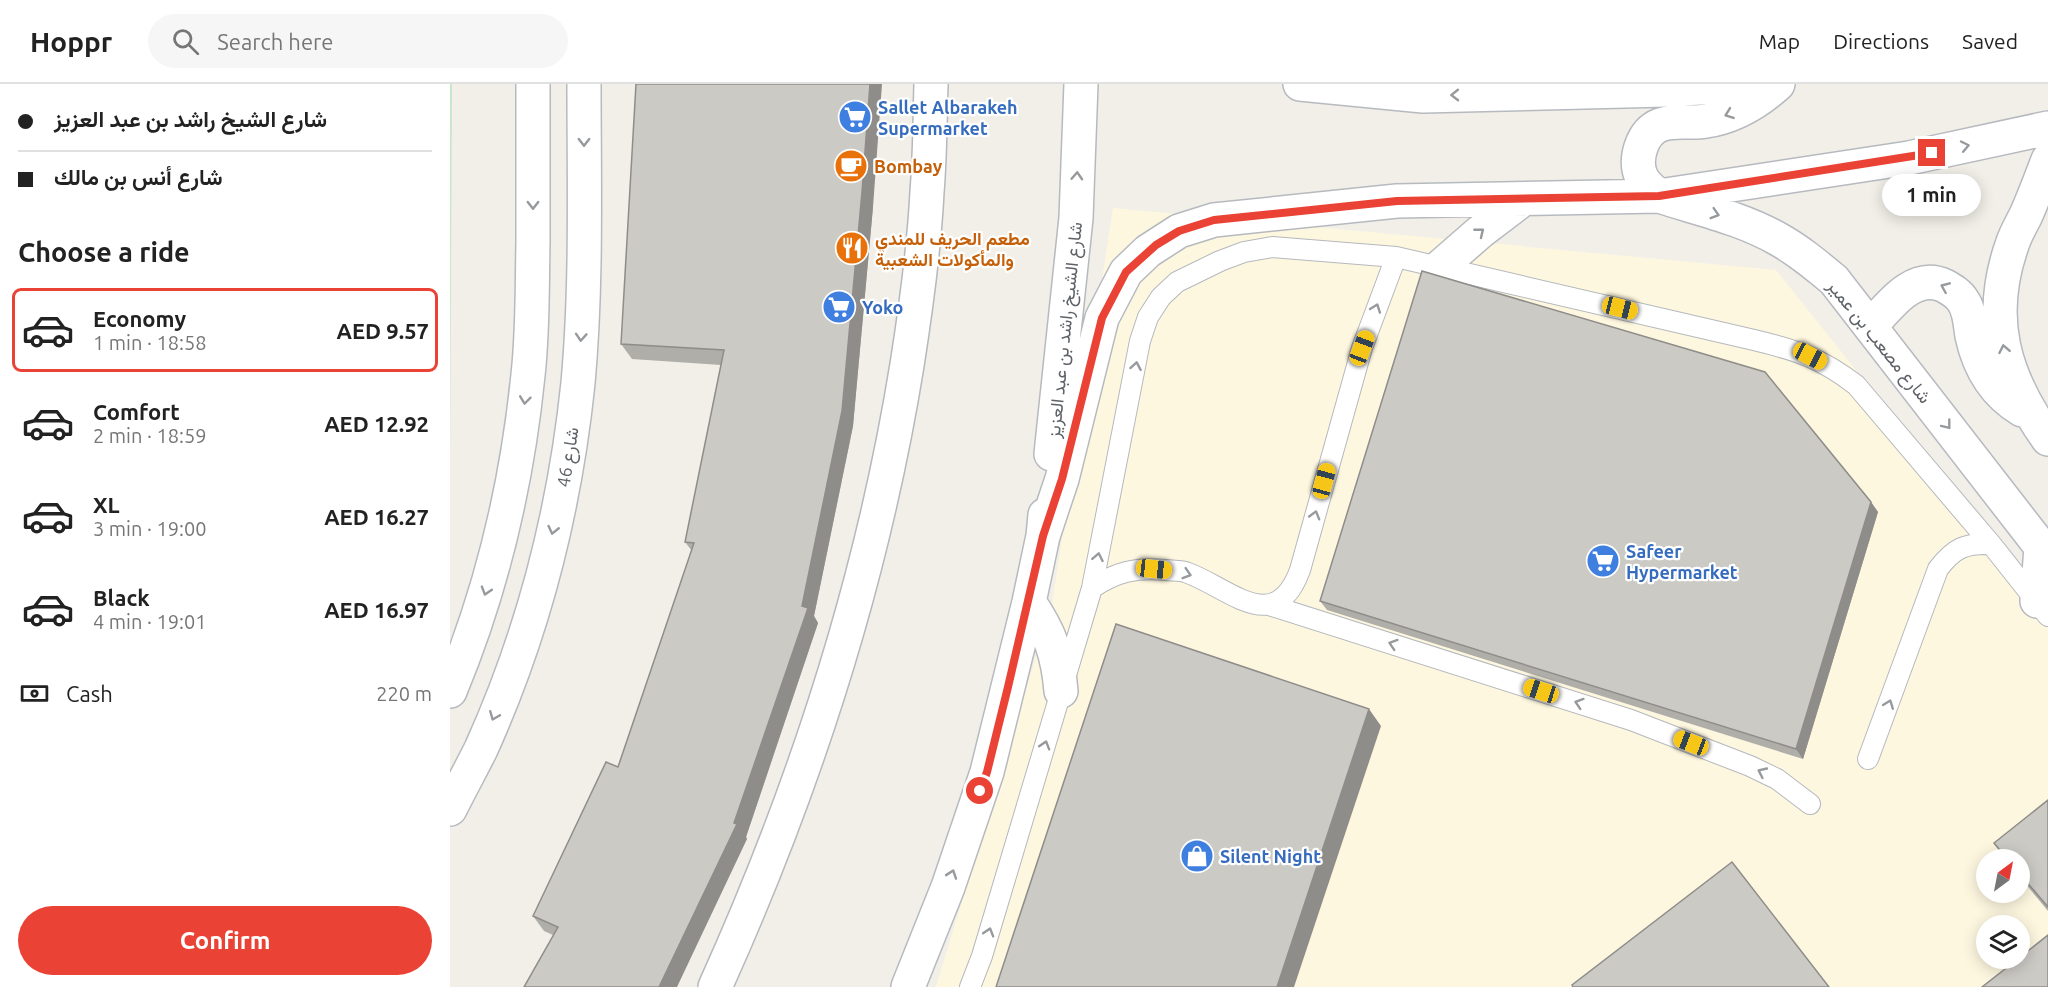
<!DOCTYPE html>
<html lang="en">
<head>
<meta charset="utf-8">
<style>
	body { margin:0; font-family:Ubuntu,Vazirmatn,sans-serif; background:#f6f6f6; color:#222; height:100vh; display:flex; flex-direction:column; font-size:22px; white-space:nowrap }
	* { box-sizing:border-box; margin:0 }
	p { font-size:20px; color:#767676 }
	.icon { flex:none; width:33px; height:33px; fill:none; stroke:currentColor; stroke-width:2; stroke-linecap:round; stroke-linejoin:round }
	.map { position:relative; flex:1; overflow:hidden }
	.panel { display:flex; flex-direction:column; background:#fff; width:450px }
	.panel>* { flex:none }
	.hud { display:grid; align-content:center; height:132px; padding:0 18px; background:#fff }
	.needle { width:39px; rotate:32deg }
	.buttons { position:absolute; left:1526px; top:765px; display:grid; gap:12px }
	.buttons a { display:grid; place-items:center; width:54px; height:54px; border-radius:50%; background:#fff; box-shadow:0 3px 15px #0003; font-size:30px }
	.end { position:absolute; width:27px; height:27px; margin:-14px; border:8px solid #ea4335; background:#fff; box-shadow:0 0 0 3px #fff }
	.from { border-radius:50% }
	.bubble { position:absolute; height:42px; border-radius:21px; background:#fff; box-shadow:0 3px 15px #0003; font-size:20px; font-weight:600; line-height:42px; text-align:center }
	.car { position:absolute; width:18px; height:36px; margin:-18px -9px; border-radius:8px; box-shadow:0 0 4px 2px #0007; background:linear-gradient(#f5c518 24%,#345 0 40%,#f5c518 0 76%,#345 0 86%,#f5c518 0) }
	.hud b { display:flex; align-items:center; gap:21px; height:57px; font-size:22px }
	.hud b+b { border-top:2px solid #e0e0e0 }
	.hud i { width:15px; height:15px; background:#222 }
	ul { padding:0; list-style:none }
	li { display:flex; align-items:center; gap:18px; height:84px; margin:0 12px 9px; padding:0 6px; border:3px solid transparent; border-radius:9px }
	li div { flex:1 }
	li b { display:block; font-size:22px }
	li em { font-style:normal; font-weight:600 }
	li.active { border-color:#ea4335 }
	li>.icon { width:54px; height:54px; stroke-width:1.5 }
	h2 { padding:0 18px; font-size:27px; line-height:72px }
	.pay { display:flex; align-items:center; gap:15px; height:66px; padding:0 18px; font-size:22px }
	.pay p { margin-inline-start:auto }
	.cta { display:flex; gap:12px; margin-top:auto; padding:12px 18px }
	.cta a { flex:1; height:69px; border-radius:36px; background:#ea4335; color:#fff; font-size:24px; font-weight:600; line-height:69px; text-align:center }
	header { display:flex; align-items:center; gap:36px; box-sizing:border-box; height:84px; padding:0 30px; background:#fff; border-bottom:2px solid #e0e0e0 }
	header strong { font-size:28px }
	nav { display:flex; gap:33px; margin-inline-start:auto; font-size:21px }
	.search { width:420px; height:54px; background:#f6f6f6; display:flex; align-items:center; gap:15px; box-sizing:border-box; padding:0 21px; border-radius:33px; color:#767676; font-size:22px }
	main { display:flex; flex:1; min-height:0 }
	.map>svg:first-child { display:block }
	.commercial { fill:#fef7e0; fill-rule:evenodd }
	.green { fill:#c5e8c5 }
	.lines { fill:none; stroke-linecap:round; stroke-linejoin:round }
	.lane-casing { stroke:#b5b8bc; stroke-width:22 }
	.street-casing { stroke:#b5b8bc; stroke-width:36 }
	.secondary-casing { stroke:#b6babf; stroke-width:36 }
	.lane { stroke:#fff; stroke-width:20 }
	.street { stroke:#fff; stroke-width:33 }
	.secondary { stroke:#fff; stroke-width:33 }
	.wall { fill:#afaea9 }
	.shaded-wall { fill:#8f8d8a }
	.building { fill:#cccac5; stroke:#8f8d8a; stroke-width:1.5 }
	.oneway { stroke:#979a9d }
	.route { stroke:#ea4335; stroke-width:8 }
	.labels { text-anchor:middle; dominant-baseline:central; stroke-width:4.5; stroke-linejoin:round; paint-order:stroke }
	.shop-label { font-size:18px; font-weight:bold; fill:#366cbe; stroke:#fff; text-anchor:start }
	.food-label { font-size:18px; font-weight:bold; fill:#c56008; stroke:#fff; text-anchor:start }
	.street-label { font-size:18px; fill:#5f6368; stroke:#fff }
</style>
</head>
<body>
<header>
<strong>Hoppr</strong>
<div class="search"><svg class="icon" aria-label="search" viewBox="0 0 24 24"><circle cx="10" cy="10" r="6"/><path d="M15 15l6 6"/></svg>Search here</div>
<nav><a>Map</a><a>Directions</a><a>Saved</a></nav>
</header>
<main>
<section class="panel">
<div class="hud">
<b><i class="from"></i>شارع الشيخ راشد بن عبد العزيز</b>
<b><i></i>شارع أنس بن مالك</b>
</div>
<h2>Choose a ride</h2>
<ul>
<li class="active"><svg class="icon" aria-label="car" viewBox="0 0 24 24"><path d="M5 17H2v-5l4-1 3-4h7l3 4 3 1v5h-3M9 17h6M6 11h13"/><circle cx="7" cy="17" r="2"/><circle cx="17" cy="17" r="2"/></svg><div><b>Economy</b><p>1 min · 18:58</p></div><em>AED 9.57</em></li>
<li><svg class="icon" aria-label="car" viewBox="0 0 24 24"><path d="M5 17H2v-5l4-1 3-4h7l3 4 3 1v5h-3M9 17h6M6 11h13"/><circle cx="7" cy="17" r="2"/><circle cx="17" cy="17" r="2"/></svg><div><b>Comfort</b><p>2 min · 18:59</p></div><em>AED 12.92</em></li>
<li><svg class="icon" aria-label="car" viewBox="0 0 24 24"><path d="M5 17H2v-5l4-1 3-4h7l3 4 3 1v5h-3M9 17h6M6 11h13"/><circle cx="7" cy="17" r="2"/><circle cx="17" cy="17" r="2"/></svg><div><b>XL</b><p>3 min · 19:00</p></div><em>AED 16.27</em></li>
<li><svg class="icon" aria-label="car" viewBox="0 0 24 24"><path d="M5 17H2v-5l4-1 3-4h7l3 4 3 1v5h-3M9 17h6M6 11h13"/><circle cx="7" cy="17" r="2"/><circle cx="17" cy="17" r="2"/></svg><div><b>Black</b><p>4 min · 19:01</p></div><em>AED 16.97</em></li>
</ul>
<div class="pay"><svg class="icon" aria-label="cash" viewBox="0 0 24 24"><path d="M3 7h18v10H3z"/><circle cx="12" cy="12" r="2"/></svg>Cash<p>220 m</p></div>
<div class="cta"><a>Confirm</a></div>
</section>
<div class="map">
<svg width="1598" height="903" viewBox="0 0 1598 903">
	<rect width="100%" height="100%" fill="#f1efe8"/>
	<path class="commercial" d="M663 124 1326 186 1598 527V903H486L602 520ZM1536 776H1569V808H1536ZM1536 842H1569V874H1536Z"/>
	<path class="green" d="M0 0H2L0 364Z"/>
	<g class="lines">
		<g class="lane-casing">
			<path id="lane" d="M642 504C666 488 686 483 715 486 722 487 731 486 738 489 779 504 825 554 850 486L912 264 946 173
				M819 521 1181 636 1300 682 1327 695 1360 720
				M1418 675 1488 485C1504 464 1515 459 1541 460
				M520 903 532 872 642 504 690 257 698 233 711 213 727 198 770 177 794 168 822 163 946 173 1304 256C1346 266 1371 274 1406 301L1541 460 1598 532"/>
		</g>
		<g class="street-casing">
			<path id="street" d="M265 903C355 704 422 497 457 281 466 224 474 166 477 108 480 72 480 36 481 0"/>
		</g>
		<g class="secondary-casing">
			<path id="secondary" d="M850 0 973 12 1216 6 1316 0
				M1328 0C1308 18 1283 33 1256 37 1241 40 1225 35 1210 41 1192 48 1184 75 1191 92 1195 101 1202 106 1209 112 1249 125 1291 134 1328 155 1348 166 1366 181 1384 196L1598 472
				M1598 76C1591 94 1584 113 1576 131 1571 141 1565 151 1562 161 1536 235 1554 293 1598 355
				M991 182 1030 148 1072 116
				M1421 242C1439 222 1464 187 1495 202 1502 206 1509 210 1513 217 1520 227 1520 240 1522 252 1529 284 1545 310 1572 326
				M601 370 626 134 631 0
				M593 452 612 395 652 234 676 188 698 167 729 147 764 136 947 117 1209 112 1459 74 1598 44
				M1587 517 1591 463
				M579 518C600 548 608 571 611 607
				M0 607C42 506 67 400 78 291 83 247 82 203 83 159 83 106 83 53 83 0
				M0 725C10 705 21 685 31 665 83 550 115 424 128 299 137 200 134 99 134 0
				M458 903 498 803 537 688 579 518 593 452 595 431"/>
		</g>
		<use href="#lane" class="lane"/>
		<use href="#street" class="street"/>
		<use href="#secondary" class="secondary"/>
	</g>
	<path class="wall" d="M423 123 403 342 364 532 368 539 296 753 297 755 103 851 94 847 83 832 168 683 242 467 235 458 271 281 182 275 171 260Z
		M1421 418 1428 428 1353 675 877 526 870 517Z
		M1598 716V827L1569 792V776H1556L1544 759Z"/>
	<path class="shaded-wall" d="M420 0H432L423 123 403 342 364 532 368 539 296 753 297 755 227 903H209L284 739 352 522Z
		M1421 418 1428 428 1353 675 1346 665Z
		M919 625 931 642 844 903H827Z"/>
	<path class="building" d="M186 0H420L412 108 392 327 352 522 358 524 284 739 287 740 209 903H74L108 843 83 832 156 678 168 683 244 459 235 458 274 266 171 260Z
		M972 187 1315 288 1421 418 1346 665 870 517Z
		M666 540 919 625 827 903H546Z
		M1598 716V823L1569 789V776H1558L1544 759Z
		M1282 778 1379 903H1123L1122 901Z
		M1598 851V903H1532L1569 874Z"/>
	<defs><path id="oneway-chevron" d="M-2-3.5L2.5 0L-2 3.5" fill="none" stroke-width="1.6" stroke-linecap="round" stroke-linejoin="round" transform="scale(1.5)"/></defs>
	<g class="oneway">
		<use href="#oneway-chevron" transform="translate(1005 11) rotate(179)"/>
		<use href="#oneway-chevron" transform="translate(1279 30) rotate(160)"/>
		<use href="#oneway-chevron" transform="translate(134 58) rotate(90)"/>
		<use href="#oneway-chevron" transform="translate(1515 62) rotate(-12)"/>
		<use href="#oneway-chevron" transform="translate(627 92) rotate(-87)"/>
		<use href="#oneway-chevron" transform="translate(83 121) rotate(90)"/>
		<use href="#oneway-chevron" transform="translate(1265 130) rotate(17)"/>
		<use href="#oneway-chevron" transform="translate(1030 148) rotate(-39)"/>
		<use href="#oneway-chevron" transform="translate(1495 203) rotate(-157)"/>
		<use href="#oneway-chevron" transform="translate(926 224) rotate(-70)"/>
		<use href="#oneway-chevron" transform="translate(131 253) rotate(94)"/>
		<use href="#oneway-chevron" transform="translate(1554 265) rotate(-101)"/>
		<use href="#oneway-chevron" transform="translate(686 282) rotate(-80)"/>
		<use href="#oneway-chevron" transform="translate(75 316) rotate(97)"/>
		<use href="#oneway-chevron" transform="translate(1497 341) rotate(52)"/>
		<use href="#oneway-chevron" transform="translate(865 431) rotate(-74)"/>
		<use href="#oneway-chevron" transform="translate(103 446) rotate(103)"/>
		<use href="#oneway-chevron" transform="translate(648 473) rotate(-79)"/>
		<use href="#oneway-chevron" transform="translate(737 490) rotate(17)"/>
		<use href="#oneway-chevron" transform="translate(36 507) rotate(107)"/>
		<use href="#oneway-chevron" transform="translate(943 560) rotate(-162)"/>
		<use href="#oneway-chevron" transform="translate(1129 619) rotate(-162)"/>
		<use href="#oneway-chevron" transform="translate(1439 620) rotate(-69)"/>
		<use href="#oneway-chevron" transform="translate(44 632) rotate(112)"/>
		<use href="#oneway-chevron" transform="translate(595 661) rotate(-73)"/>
		<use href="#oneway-chevron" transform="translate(1312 688) rotate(-155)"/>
		<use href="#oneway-chevron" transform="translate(502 790) rotate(-71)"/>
		<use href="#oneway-chevron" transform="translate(539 848) rotate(-73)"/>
	</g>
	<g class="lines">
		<path class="route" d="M530 707 537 688 558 603 593 452 612 395 652 234 676 188 706 161 729 147 764 136 947 117 1209 112 1482 69"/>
	</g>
	<defs>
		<g id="supermarket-disc" transform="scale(1.725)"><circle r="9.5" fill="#3f7fe0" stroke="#fff"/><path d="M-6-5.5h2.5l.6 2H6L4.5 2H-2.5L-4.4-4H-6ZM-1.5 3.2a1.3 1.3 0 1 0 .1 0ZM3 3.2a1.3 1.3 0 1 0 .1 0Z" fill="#fff"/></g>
		<g id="cafe-disc" transform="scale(1.725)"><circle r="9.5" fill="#e8710a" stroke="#fff"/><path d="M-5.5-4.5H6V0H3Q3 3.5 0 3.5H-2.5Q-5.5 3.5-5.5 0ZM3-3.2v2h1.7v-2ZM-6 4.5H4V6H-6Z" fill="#fff"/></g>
		<g id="restaurant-disc" transform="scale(1.725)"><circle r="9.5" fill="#e8710a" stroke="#fff"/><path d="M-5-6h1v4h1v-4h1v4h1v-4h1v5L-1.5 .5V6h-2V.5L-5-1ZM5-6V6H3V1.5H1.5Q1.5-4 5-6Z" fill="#fff"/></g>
		<g id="shop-disc" transform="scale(1.725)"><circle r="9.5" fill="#3f7fe0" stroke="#fff"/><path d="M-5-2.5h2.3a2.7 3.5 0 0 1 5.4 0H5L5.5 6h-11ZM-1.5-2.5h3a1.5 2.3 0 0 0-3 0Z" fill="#fff"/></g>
	</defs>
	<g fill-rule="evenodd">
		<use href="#supermarket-disc" x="405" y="33"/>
		<use href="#cafe-disc" x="401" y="82"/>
		<use href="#restaurant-disc" x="402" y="164"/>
		<use href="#supermarket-disc" x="389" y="223"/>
		<use href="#supermarket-disc" x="1153" y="477"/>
		<use href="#shop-disc" x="747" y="772"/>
	</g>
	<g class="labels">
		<g class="shop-label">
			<text x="428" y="23">Sallet Albarakeh<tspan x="428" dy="21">Supermarket</tspan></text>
			<text x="412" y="223">Yoko</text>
			<text x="1176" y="467">Safeer<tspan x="1176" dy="21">Hypermarket</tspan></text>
			<text x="770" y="772">Silent Night</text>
		</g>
		<g class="food-label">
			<text x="424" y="82">Bombay</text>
			<text x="425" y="154">مطعم الحريف للمندي<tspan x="425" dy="21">والمأكولات الشعبية</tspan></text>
		</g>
		<g class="street-label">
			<text transform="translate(614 246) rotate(-84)">شارع الشيخ راشد بن عبد العزيز</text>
			<text transform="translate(1430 257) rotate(51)">شارع مصعب بن عمير</text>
			<text transform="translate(117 373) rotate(-81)">شارع 46</text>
		</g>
	</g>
</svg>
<div class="buttons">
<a><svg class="needle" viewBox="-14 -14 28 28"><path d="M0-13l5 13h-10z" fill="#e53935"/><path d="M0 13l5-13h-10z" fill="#767676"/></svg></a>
<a><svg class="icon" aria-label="layers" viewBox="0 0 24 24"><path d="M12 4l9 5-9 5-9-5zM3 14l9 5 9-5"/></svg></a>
</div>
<i class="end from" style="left:530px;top:707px"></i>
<i class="end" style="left:1482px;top:69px"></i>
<div class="bubble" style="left:1432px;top:90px;width:99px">1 min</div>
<i class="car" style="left:1170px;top:224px;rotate:104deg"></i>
<i class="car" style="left:912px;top:264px;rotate:21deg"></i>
<i class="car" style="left:1360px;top:272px;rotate:118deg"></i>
<i class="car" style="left:874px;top:397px;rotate:15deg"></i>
<i class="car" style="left:704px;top:485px;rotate:96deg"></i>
<i class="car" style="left:1091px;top:607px;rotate:288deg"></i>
<i class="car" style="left:1241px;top:659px;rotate:291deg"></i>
</div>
</main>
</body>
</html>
